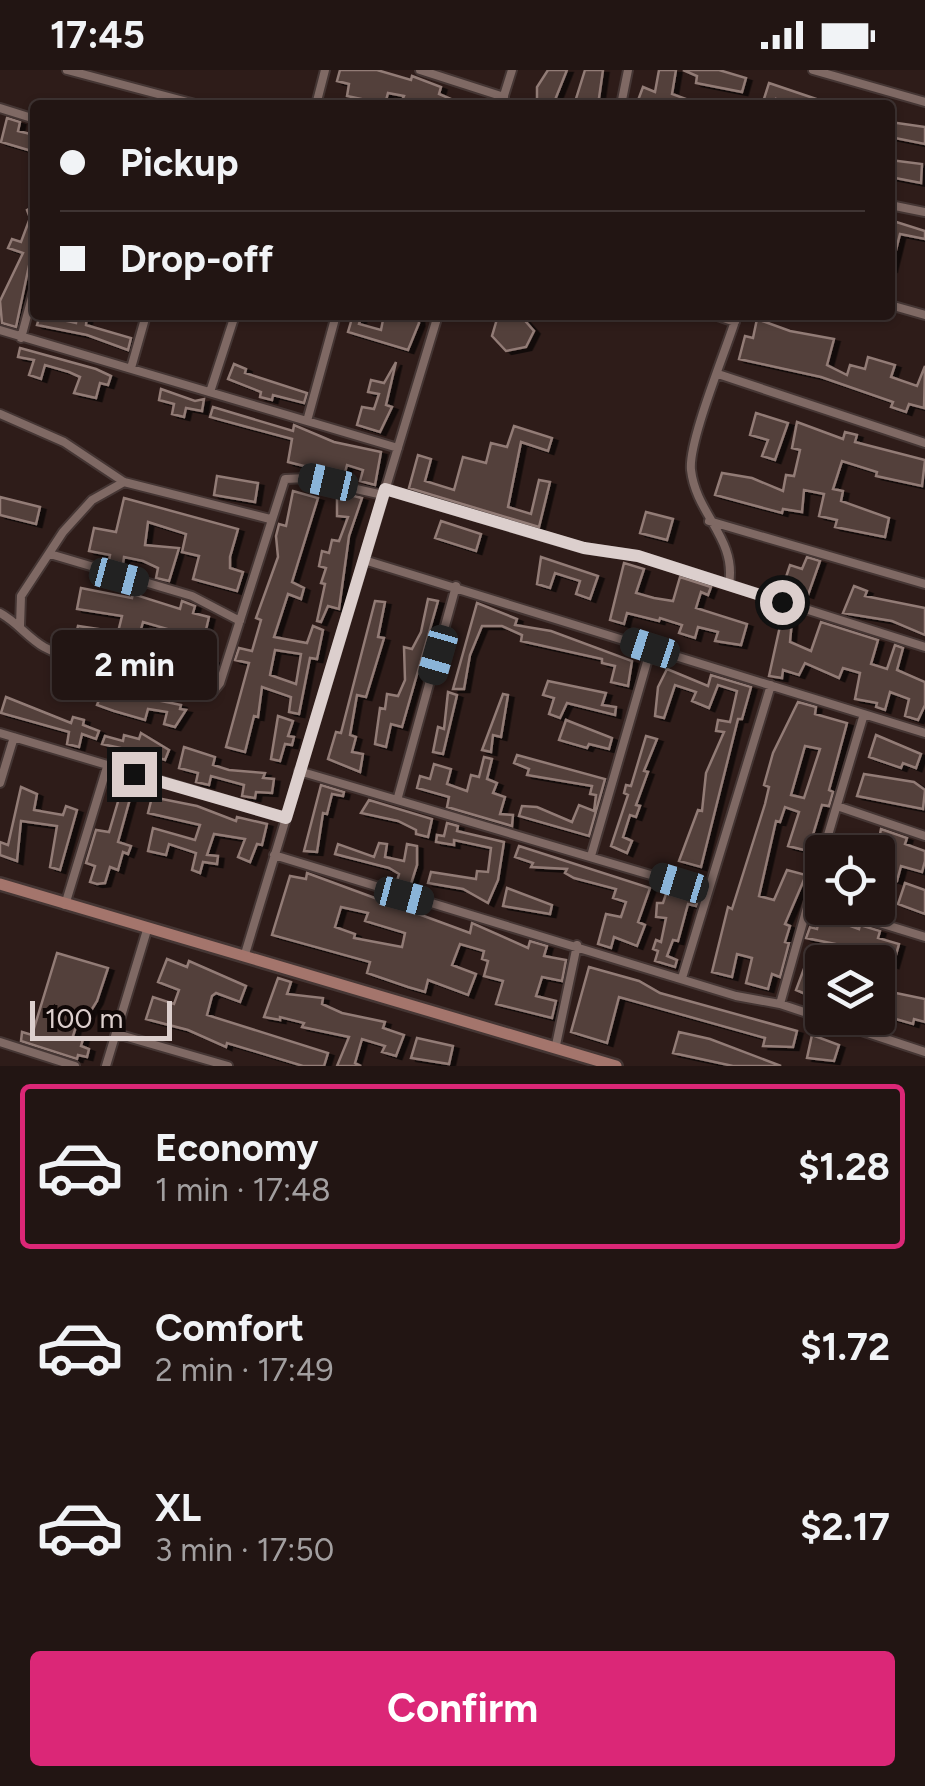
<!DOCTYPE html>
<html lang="en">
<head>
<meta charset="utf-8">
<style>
	body { margin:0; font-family:Figtree,sans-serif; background:#2e2221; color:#f1f3f6; height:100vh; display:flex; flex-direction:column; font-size:38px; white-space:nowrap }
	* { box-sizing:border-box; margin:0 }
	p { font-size:32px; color:#a29fa0 }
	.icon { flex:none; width:55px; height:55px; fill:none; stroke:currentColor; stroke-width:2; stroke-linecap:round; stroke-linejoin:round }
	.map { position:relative; height:996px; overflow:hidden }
	.sheet { display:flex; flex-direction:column; background:#221513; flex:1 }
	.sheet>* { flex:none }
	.guide { position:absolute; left:30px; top:30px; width:865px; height:220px; border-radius:10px; box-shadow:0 2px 8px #0004,0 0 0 2px #3f3433; display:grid; align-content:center; height:220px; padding:0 30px; background:#221513 }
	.buttons { position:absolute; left:805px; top:765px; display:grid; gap:20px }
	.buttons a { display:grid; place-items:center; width:90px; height:90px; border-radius:10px; background:#221513; box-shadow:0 2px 8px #0004,0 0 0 2px #3f3433; font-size:50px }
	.scale { position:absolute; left:30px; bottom:25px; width:142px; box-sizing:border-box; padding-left:10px; border:5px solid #dccfcd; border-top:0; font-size:28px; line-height:35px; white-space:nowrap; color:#dccfcd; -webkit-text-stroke:8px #100807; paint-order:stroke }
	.end { position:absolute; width:45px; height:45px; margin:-22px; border:12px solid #dccfcd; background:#111; box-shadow:0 0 0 5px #111 }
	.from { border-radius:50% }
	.bubble { position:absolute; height:70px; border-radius:10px; background:#221513; box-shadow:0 2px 8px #0004,0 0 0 2px #3f3433; font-size:32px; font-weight:700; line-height:70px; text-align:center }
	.car { position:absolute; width:30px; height:60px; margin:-30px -15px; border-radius:12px; box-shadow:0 0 8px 2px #0007; background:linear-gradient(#222 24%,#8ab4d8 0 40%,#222 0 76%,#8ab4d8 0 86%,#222 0) }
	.guide b { display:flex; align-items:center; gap:35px; height:95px; font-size:38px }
	.guide b+b { border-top:2px solid #3f3433 }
	.guide i { width:25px; height:25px; background:#f1f3f6 }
	ul { padding:18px 0 0; list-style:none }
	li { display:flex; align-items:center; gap:30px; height:165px; margin:0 20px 15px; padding:0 10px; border:5px solid transparent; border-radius:10px }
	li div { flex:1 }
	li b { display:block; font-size:38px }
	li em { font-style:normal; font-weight:700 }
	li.active { border-color:#db2777 }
	li>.icon { width:90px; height:90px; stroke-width:1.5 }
	.cta { display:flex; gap:20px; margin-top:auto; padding:20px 30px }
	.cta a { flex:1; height:115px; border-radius:10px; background:#db2777; color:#fff; font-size:40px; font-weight:700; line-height:115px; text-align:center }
	.status { display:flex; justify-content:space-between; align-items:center; height:70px; padding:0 50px; background:#221513; direction:ltr }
	.status svg { height:28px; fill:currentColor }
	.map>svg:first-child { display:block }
	.building { fill:#533f3b; stroke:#927b76; stroke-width:2.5; fill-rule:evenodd; filter:url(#shadow) }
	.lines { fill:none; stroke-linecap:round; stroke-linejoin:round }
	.street-casing { stroke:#453634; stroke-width:12 }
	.secondary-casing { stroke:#453634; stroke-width:16 }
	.street { stroke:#7f6964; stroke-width:8 }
	.secondary { stroke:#a4756c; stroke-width:11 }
	.route { stroke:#dccfcd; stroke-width:12 }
</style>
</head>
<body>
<div class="status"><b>17:45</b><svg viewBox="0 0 49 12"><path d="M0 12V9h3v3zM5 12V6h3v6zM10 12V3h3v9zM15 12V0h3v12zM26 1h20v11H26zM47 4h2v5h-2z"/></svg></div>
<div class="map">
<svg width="925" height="996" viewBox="0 0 925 996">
	<defs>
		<filter id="shadow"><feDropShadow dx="5.5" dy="3" stdDeviation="0" flood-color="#0009"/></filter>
	</defs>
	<rect width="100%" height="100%" fill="#2e1c19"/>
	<path class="building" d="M340 0H377L411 10 412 6 441 17 439 24 465 35H400L404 26 388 23 385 34 347 26 349 14 337 11Z
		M548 0H567L553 35H537V17Z
		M585 0H603L598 35 575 32Z
		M659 0H676L672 24 686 29 684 35 637 33 643 17 655 22Z
		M683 0H719L746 8 742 22 696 13 697 6Z
		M769 13 828 33V35H792L776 29 775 35H762Z
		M7 48 20 52 18 61 35 65V82L1 72Z
		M890 52 925 57V74L890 67Z
		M890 90 922 94 921 113 890 107Z
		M34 136V172L16 257 2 253 0 231 23 183 8 178 12 169 21 172 30 148 27 140Z
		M890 150 925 161V169L900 164 891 200Z
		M40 245 76 253 77 245H87L86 255 131 268 128 280 87 265 37 255Z
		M353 245H362L359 254 381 260 384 245H418L419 253 408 280 348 262Z
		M520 245 534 261 526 277 506 281 492 266 497 249Z
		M757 249 790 261 834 269 827 295 847 305 850 295 865 299 868 287 895 295 891 307 917 316 925 296 924 338 909 334 906 342 891 337 893 332 821 307 739 289 745 266 753 268Z
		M20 278 96 299 111 306 108 315 100 313 96 328 74 323 80 307 69 302 45 295 41 309 29 305 34 290 18 287Z
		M396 292 386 335 392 337 380 362 357 355 362 337 374 339 379 324 368 322 371 310 384 313Z
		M234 294 246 299 245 303 307 323 304 333 273 325 272 330 260 327 261 322 228 309Z
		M161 319 195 331 204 329 202 341 186 338 184 347 172 344 174 334 159 330Z
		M213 337 293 361 294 355 334 372 381 382 375 415 360 411 363 400 347 395 344 406 288 392 292 369 210 347Z
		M756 343 788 353 775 390 762 386 768 370 750 365Z
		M797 352 843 369 845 362 857 365 855 372 925 390 922 416 876 406 877 402 842 391 833 419 843 421 841 431 889 448 885 467 835 457 837 450 819 446 824 424 804 420 802 442 783 439 782 443 715 425 722 403 752 408 783 421 786 405 794 406 800 380 792 378Z
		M514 356 552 368 548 381 521 372 508 437 531 444 539 410 550 412 539 457 409 418 418 385 431 389 425 411 454 420 463 387 486 393 491 373 507 377Z
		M217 406 258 413 255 432 214 425Z
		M293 421 318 428 292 512 304 518 301 529 288 524 274 567 307 573 313 556 323 560 317 589 310 588 299 644 289 642 291 627 262 617 258 647 254 646 245 682 226 677 249 593 235 590 239 578 252 581 261 550 256 548 278 487 276 466 279 454 286 456ZM275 580 301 584 296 614 270 605Z
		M337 422 362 428 349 466 339 539 328 536 321 552 317 551 325 514 321 513 326 498 319 496 322 481 329 483 332 470 339 471 348 447 337 446Z
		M0 427 40 437 36 454 0 445Z
		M124 428 238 459 230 487V498L243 502 237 521 193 509 199 486 182 482 186 464 148 452 145 475 179 478 169 511 156 508 158 498 143 491 124 487 123 494 109 491 110 485 89 481 94 458 116 462Z
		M646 442 673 449 667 470 640 463Z
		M441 451 481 464 476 481 435 468Z
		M541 487 598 506 590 529 576 524 580 511 555 503 550 518 537 514Z
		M807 487 820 491 808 525 783 516 790 495 802 499Z
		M624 493 644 499 636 523 654 528 673 531 680 507 711 517 708 525 701 522 696 538 747 554 741 575 715 571 718 562 698 557 695 568 679 563 682 555 660 548 659 551 627 543 624 554 610 550Z
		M854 516 867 521 865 526 925 538V565L892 551 843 543Z
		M81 518 132 528 133 524 180 539 182 531 195 536 193 543 209 547 204 568 183 563 180 577 215 591 210 611 168 601 166 609 147 606 149 596 114 585V579L86 574 85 580 73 577 78 556 118 562 122 546 77 539ZM143 552 171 560 167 577 138 570Z
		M428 529 438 531 402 657 391 654 386 677 375 674 380 638 385 639 387 624 398 626 405 610 404 577 412 579 421 562Z
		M375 531 385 532 378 567 384 568 366 627 357 625 350 665 356 667 352 682 363 684 360 702 328 689 336 662 341 663Z
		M477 533 517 549 515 555 551 561 632 591 628 616 611 612 615 596 602 593V589L521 571 522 565 502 556H482L470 585 464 619H453Z
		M782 547 792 550 790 572 811 581 821 552 878 570 871 594 887 599 895 575 903 578 897 600 925 612V635L918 650 905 646 909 629 890 622 885 640 876 637 877 633 855 629 860 603 843 598 839 608 805 593 799 605 783 600 782 608 769 606Z
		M56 598 102 611 101 616 122 623 181 635 180 639 186 640 175 657 164 654 167 642 148 639 145 650 114 641 97 635 99 630 52 616Z
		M667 599 708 616 711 605 751 617 742 649H738L701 797 679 791 698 740 702 741 706 703 724 662 716 661 718 650 730 652 737 621 718 615 709 638 692 631 696 622 675 615 664 648 655 646 658 617Z
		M548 611 606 623 602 635 616 637 615 645 567 633 560 648 549 644 554 628 543 625Z
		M448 622 457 625 443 684 433 682 438 657 444 659Z
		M503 624 508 625 501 667 493 665 491 682 482 680Z
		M6 627 71 653 73 647 84 650 83 655 99 661 96 669 82 664 79 677 67 674 69 662 1 643Z
		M798 632 816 637 815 644 847 653 829 720 833 722 829 736 822 735 808 781 788 776 799 742 785 737 780 752 776 751 759 826 774 830 787 800 806 805 785 854 790 856 785 872 789 873 780 907 772 904 768 919 746 913 752 888 737 884 732 907 712 902 728 837 732 839 765 734 769 717 764 715 773 683ZM805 676 820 679 804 728 791 725Z
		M278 646 293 651 288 666 294 667 292 675 285 674 280 691 271 689Z
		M566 650 612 668 609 679 589 674 587 678 559 670Z
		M141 663 169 680 165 690 148 684 145 691 132 686 134 681 102 674 105 666 123 671 124 665 139 669Z
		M876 665 921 684 916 698 903 693 901 698 869 687Z
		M646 666 657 669 644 701 648 702 636 735 640 736 636 747 630 745 623 767 632 771 627 783 611 776 628 725 624 723 626 715 631 716Z
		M184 677 215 687 213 695 229 700 265 703 263 708 274 709 272 723 256 722 255 728 242 726 244 715 211 706 209 715 196 712 198 703 179 698Z
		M517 685 605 709 589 766 519 746 522 736 537 737 572 752 579 735 594 741 596 725 590 724 592 716 527 705 529 699 514 693Z
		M484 687 492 689 487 709 497 713 493 723 505 727 500 744 513 745 512 756 447 737 449 727 417 718 420 706 430 709 434 694 451 699 447 714 467 721 471 705 479 707Z
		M864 704 914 712 925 720 923 739 857 726Z
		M125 708 140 713 138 720 133 718 118 772 131 776 128 784 123 782 118 800 110 797 105 813 97 814 90 812 95 796 86 793 96 760 109 762Z
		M321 715 344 722 343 726 332 724 327 744 323 743 317 782 304 781Z
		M21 717 37 724 34 740 63 745 66 736 77 740 60 800 50 797 57 756 21 751 17 791 0 785V772L8 775Z
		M152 727 197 736 236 751 237 747 267 754 262 775 257 774 250 792 238 787 245 769 214 764 207 785 218 786 217 794 203 792 200 803 192 800 196 783 169 774 166 785 148 781 153 758 195 770 200 755 148 743Z
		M369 730 432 749 428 767 416 764V760L398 751 361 743Z
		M447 753 458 756 457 761 504 772 498 810 488 833 463 819 428 813 431 802 476 809 477 801 488 802 491 778 454 770V775L436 772 437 765 444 766Z
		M881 759 907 768 905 774 925 781V791L922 802 901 796 897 811 884 807 879 821 878 782H862L864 766 879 769Z
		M379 773 387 774 385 787 404 791 407 774 417 776V795L410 817 396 814 399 804 389 798 335 784 338 774 374 787Z
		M519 776 650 818 638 852 645 855 637 876 614 867 611 878 598 874 606 844 621 847 626 832 613 828 616 819 574 808 565 803 567 799 531 797 533 793 515 787Z
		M307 803 470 863 472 853 528 878 530 871 547 876 544 886 566 890 562 911 542 907 536 926 556 931 552 948 496 934 503 911 484 906 488 891 482 889 484 881 460 874 452 895 476 904 468 925 428 910 425 922 408 917 367 903 370 892 272 865 290 806 306 809ZM341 837 368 843 365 851 405 863 402 877 354 868 355 864 335 857Z
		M905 813 925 820V844L898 834Z
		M507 818 552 835 550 844 503 836Z
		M668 818 699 827 696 836 688 834 678 871 673 870 667 886 677 890 675 897 655 891 658 881 653 879 656 870 661 872 666 848 656 847 657 833H663Z
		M820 845 859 859 860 855 880 861 878 868 899 874 893 895 850 877 806 868 810 857 817 859Z
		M57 883 108 898 97 931 89 944 81 941 73 966 83 969 81 976 89 979 87 987 78 985 77 989 21 971 22 962 32 965Z
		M167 889 187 897 189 891 246 916 240 932 216 923 212 926 207 945 328 983 324 996H303L227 973 226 977 188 960 146 949 153 927 174 934 179 920 158 912Z
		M805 896 822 903V931L796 920Z
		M589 897 639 911 660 923 797 961 793 977 763 976 765 968 619 927 607 973 571 962Z
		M278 908 291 912 287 924 323 928 322 934 342 943 385 952 383 958 404 965 396 986 382 982 385 976 362 969 355 993 361 996H337L349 967 302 957 304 953 280 947V950L264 947Z
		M891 922 925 929V952L914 949 913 954 878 944V933L886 936Z
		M679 962 710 969 781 996H733L673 983Z
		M812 965 839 975 834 991 807 988Z
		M417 968 453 976 449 994 411 988Z"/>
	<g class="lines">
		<g class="street-casing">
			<path id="street" d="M67 0 199 35
				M420 0 504 27
				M813 0 925 32
				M316 35 325 0
				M501 35 512 0
				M621 35 628 0
				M0 38 35 49
				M890 135 925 142
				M890 235 925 245
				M715 245 735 252
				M0 260 398 378
				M21 268 35 216
				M131 298 146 245
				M718 304 925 373
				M210 322 235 245
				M0 344 64 372 124 412 270 449
				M307 351 336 245
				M385 419 583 478 638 486 925 577
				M709 451 925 514
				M50 484 192 526 240 551
				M364 490 925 663
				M729 514C737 469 696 444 691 400 688 371 727 278 737 245
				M0 543C17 552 28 568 44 577 74 593 181 631 212 623L220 613 285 409 307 408 383 425
				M20 556 21 526 63 462 92 430 124 412
				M0 663 285 748
				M299 701 708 822
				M0 713 14 667
				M398 727 456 516
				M837 736 925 766
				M823 782 864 644
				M274 785 736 926 780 934 925 982
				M591 786 651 578
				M65 835 107 697
				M831 838 925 867
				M245 884 438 245
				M682 908 771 615
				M780 934 822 784
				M117 964 228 996
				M0 972 75 996
				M556 975 577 875
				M106 996 147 860"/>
		</g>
		<g class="secondary-casing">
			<path id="secondary" d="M0 814 616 996"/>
		</g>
		<use href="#street" class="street"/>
		<use href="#secondary" class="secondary"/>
	</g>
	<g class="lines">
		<path class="route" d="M134 704 286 748 385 419 584 478 638 486 782 532"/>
	</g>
</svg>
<div class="buttons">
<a><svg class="icon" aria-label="locate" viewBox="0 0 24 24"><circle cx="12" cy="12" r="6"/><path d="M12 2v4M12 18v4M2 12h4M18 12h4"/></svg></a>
<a><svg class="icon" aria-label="layers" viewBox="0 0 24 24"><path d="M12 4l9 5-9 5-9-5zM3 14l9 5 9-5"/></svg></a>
</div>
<div class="scale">100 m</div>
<i class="end from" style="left:782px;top:532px"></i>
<i class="end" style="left:134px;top:704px"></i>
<div class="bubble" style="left:52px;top:560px;width:165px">2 min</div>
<i class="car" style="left:328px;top:412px;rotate:283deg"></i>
<i class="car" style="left:119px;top:507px;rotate:105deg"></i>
<i class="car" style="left:650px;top:578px;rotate:288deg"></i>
<i class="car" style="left:438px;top:585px;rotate:196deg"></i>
<i class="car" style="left:679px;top:813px;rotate:287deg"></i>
<i class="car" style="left:404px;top:826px;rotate:105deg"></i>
<div class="guide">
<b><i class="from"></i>Pickup</b>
<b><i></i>Drop-off</b>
</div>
</div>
<section class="sheet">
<ul>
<li class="active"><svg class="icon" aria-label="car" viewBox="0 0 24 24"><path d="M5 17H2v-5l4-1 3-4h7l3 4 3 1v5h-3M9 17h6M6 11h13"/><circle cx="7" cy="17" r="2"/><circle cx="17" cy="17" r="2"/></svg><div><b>Economy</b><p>1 min · 17:48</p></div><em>$1.28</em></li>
<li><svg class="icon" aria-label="car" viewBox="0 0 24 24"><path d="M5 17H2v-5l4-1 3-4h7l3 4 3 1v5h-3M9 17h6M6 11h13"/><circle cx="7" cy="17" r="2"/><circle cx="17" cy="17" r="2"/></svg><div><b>Comfort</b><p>2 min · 17:49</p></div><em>$1.72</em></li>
<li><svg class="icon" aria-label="car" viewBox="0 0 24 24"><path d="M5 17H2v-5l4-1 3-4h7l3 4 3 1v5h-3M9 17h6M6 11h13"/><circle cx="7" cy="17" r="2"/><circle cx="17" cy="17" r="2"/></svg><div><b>XL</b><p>3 min · 17:50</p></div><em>$2.17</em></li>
</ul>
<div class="cta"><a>Confirm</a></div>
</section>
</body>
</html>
